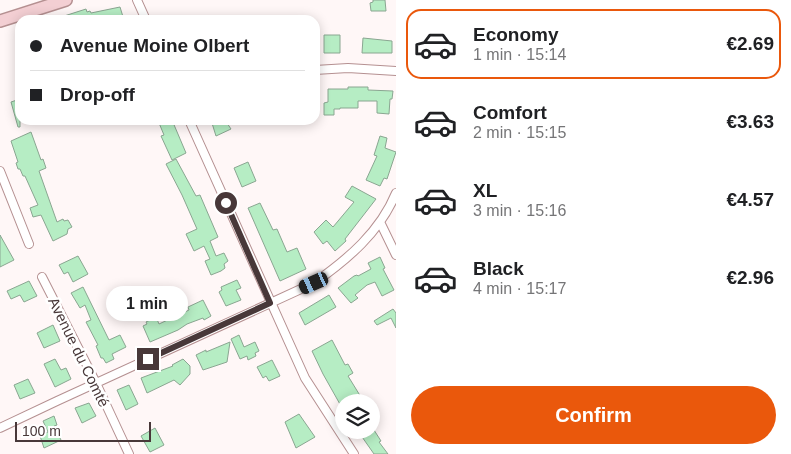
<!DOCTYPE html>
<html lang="en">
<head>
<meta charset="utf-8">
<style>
	body { margin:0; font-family:Arial,sans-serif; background:#f2f2f2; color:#202124; height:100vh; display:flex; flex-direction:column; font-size:19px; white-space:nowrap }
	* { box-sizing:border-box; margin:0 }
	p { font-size:16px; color:#757577 }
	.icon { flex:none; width:28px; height:28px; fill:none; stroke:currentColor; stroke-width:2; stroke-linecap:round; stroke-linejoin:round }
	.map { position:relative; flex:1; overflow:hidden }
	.drawer { display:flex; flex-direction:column; background:#fff; width:395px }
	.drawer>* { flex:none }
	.banner { position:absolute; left:15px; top:15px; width:305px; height:110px; border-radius:15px; box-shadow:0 2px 12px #0003; display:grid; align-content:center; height:110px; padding:0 15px; background:#fff }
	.buttons { position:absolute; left:335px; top:394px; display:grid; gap:10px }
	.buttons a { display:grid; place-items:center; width:45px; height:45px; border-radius:50%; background:#fff; box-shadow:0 2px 12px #0003; font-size:25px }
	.scale { position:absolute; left:15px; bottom:12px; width:136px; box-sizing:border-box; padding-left:5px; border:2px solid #483839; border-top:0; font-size:14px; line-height:18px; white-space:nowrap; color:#483839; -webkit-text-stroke:4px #fff; paint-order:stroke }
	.end { position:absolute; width:22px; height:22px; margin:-11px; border:6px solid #483839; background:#fff; box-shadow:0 0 0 2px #fff }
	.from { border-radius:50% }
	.bubble { position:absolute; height:35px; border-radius:18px; background:#fff; box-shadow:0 2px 12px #0003; font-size:16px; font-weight:600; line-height:35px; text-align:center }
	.car { position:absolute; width:15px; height:30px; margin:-15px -8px; border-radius:6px; box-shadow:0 0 4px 1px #0007; background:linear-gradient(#222 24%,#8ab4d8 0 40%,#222 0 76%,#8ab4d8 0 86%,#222 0) }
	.banner b { display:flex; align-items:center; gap:18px; height:48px; font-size:19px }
	.banner b+b { border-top:1px solid #e0e0e0 }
	.banner i { width:12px; height:12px; background:#202124 }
	ul { padding:9px 0 0; list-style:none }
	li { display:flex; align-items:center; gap:15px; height:70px; margin:0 10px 8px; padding:0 5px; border:2px solid transparent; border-radius:15px }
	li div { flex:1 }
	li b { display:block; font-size:19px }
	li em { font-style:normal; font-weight:600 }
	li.active { border-color:#ea580c }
	li>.icon { width:45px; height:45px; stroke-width:1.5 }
	.action { display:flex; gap:10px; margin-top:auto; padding:10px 15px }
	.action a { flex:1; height:58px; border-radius:30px; background:#ea580c; color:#fff; font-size:20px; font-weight:600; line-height:58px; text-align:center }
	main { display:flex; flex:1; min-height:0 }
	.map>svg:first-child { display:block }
	.building { fill:#b6edc4; stroke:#8aa691 }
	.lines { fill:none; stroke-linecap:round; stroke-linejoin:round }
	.street-casing { stroke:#b59091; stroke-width:10 }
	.secondary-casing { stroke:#b59091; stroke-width:14 }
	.street { stroke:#fff; stroke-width:8 }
	.secondary { stroke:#f3cfd3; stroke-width:11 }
	.route { stroke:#483839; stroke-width:6 }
	.labels { text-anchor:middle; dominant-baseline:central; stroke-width:5; stroke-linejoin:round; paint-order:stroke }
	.street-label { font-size:15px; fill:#483839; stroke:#fff }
</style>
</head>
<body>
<main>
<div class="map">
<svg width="396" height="454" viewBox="0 0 396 454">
	<rect width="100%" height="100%" fill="#fff7f7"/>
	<path class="building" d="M373 0H385L386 11H371L370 3 373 2Z
		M120 7 124 20H58V18L86 9 87 12 90 11 91 13Z
		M324 35H340V53H324Z
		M363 38 392 41V53H362Z
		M348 87H368V90L393 91 392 99H390L389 114 377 113V101H358V108H340V109H334V115H324V103L328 102V89H348Z
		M20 99V127H18L11 102Z
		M166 120H172L186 153 172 160 161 136 164 135 159 123Z
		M211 120H225L231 129 216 136Z
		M31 132 41 160 43 159 46 168 39 171 57 222 63 219 64 221 68 220 72 227 68 229 67 234 53 241 41 215 33 217 30 208 38 205 25 176H23L20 169H18L16 163 18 162 11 141Z
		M380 136 387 138 385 148 396 152 387 179 384 178 380 186 366 180 377 156 374 155Z
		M176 159 196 196 200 195 218 237 210 241 216 256 224 253 228 261 224 264 225 268 221 271 211 275 205 261 210 259 204 246 194 251 186 234 197 229 182 195 166 164Z
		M248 162 256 181 242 187 234 168Z
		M352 186 376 199 345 239 346 241 335 251 327 241 323 244 314 232 326 220 333 227 354 202 345 197Z
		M260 203 273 230 277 229 287 252 297 248 306 269 280 281 248 208Z
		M0 235 14 260 0 267Z
		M78 256 88 274 73 282 68 272 64 274 59 265Z
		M380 257 385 268 383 269 394 290 382 296 375 282 367 285 355 295 358 298 351 303 338 288 354 276 357 275 358 276 371 269 368 263Z
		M237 280 241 288 236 290 241 300 226 306 219 292 222 290 221 287Z
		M29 281 37 296 24 302 20 295 11 299 7 291Z
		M83 287 109 340 120 335 126 347 112 354 114 359 106 363 103 358H101L96 346 98 345 86 322 91 320 85 305 80 308 71 293Z
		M329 295 336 307 305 325 299 313Z
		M203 300 211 316 204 320 203 318 187 324 178 330 150 342 143 326 147 324 146 322 156 317 159 324 189 310 188 307Z
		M393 309 396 313V328L391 318 377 325 374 321Z
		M53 325 60 341 44 348 37 333Z
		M239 335 244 347 255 342 259 351 255 353 256 356 248 360 247 356 240 359 231 339Z
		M332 340 345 365 348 364 353 373 348 376 364 402H344L341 406 323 374 312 351Z
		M230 342 227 362 203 370 196 355 206 350V352Z
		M55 359 61 370 66 368 71 379 55 387 44 364Z
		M183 359 190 366V374L180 385 174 380 147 393 141 378 173 366 172 365Z
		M272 360 280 376 269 381 266 376 263 378 257 367Z
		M28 379 35 393 20 399 14 385Z
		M129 385 138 404 126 410 117 390Z
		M89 403 96 416 82 423 75 408Z
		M299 414 315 437 296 448 285 422Z
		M54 416 57 425 54 426 61 440 44 448 40 436 48 432 43 421Z
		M155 428 164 445 150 452 141 436Z
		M366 430H374L381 441 379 442 388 454H374L360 434Z"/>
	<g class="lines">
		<g class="street-casing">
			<path id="street" d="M137 0 146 20
				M315 70 348 68 396 71
				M189 120 305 378 354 454
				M0 171 29 244
				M380 222 396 255
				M42 277 96 383 129 454
				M0 428 57 401 314 283C348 259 380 232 396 193"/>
		</g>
		<g class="secondary-casing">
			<path id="secondary" d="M0 21 66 0"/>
		</g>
		<use href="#street" class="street"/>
		<use href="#secondary" class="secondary"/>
	</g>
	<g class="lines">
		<path class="route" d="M148 359 270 303 226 203"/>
	</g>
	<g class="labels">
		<g class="street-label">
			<text transform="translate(79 352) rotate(64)">Avenue du Comté</text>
		</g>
	</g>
</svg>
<div class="buttons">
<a><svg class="icon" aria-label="layers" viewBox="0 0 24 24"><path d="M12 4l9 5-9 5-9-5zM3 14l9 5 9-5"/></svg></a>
</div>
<div class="scale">100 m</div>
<i class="end from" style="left:226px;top:203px"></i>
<i class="end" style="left:148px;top:359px"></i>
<div class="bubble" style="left:106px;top:286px;width:82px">1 min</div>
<i class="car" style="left:314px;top:283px;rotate:246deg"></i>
<div class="banner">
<b><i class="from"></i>Avenue Moine Olbert</b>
<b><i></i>Drop-off</b>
</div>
</div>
<section class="drawer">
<ul>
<li class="active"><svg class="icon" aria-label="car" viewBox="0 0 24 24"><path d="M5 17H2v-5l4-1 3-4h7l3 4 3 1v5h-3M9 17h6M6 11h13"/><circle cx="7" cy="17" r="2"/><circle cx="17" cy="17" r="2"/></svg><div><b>Economy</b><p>1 min · 15:14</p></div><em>€2.69</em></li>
<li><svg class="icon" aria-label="car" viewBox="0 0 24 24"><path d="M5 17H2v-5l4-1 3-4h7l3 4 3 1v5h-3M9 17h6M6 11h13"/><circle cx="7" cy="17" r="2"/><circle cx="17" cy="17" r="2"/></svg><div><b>Comfort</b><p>2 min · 15:15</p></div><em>€3.63</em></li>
<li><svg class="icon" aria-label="car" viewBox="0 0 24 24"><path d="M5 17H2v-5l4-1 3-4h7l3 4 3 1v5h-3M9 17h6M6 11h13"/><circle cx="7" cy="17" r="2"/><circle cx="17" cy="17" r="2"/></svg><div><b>XL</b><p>3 min · 15:16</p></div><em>€4.57</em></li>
<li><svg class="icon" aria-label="car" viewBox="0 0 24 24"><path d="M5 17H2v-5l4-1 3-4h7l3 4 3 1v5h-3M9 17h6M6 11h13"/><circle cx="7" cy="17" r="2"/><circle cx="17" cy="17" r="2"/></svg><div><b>Black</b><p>4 min · 15:17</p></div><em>€2.96</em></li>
</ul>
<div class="action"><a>Confirm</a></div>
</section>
</main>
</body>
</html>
